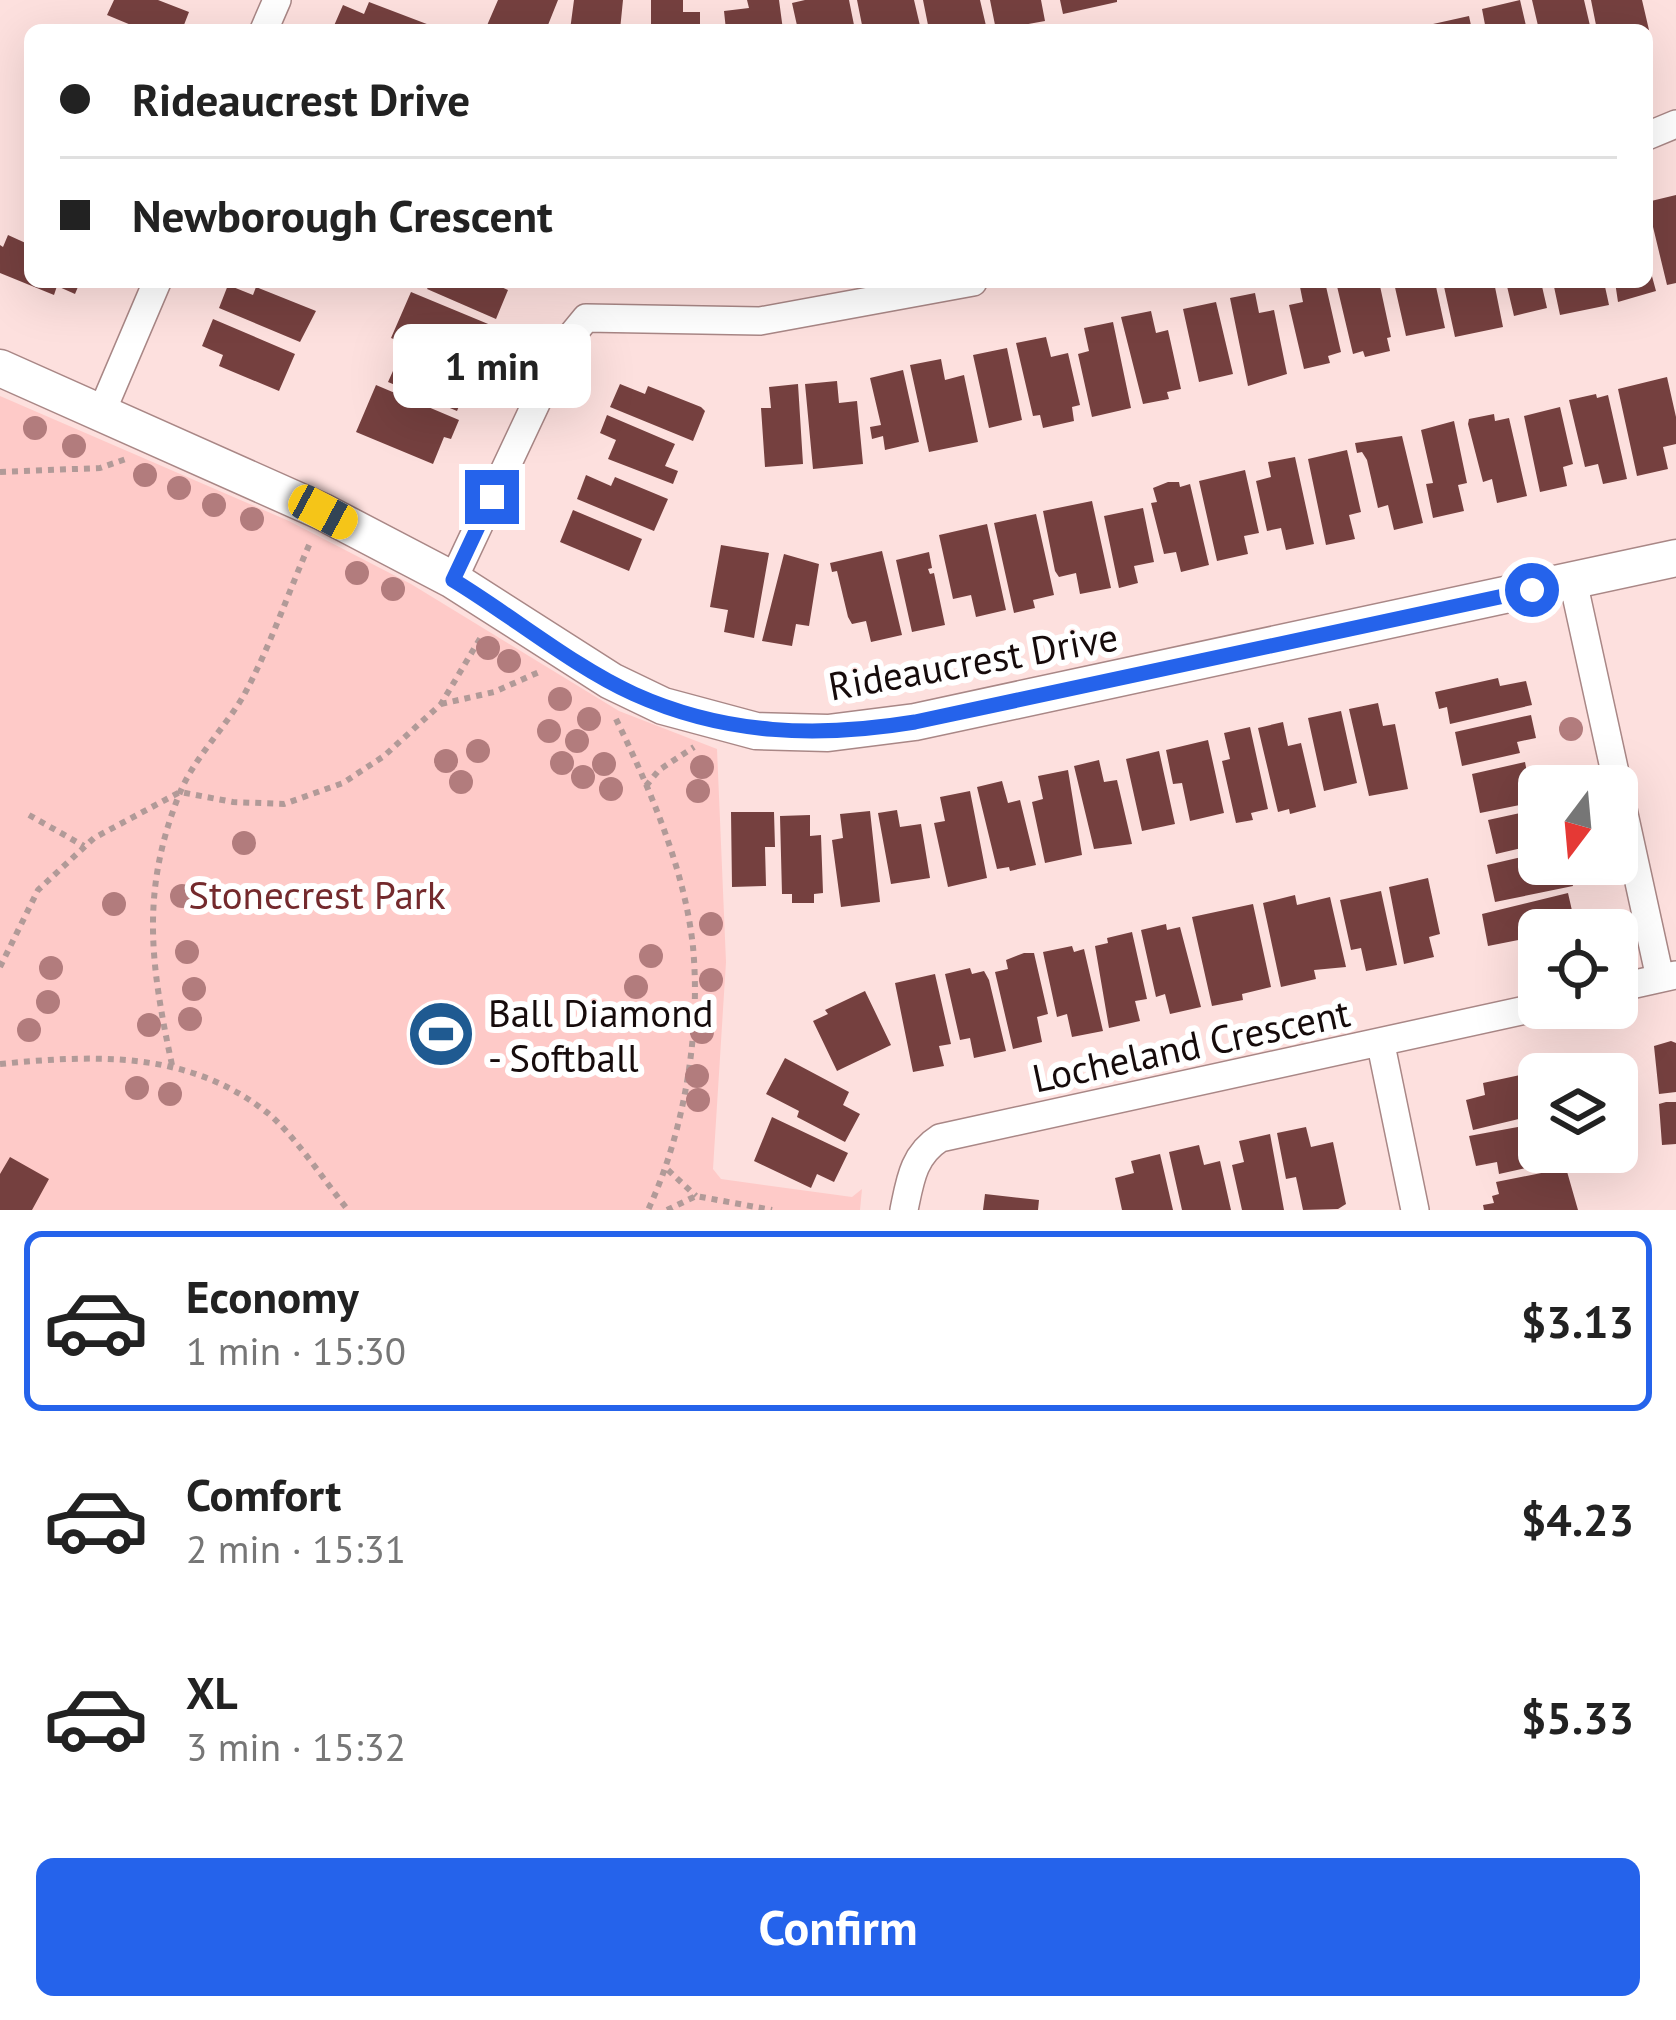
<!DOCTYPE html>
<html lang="en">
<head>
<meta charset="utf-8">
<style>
	body { margin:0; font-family:"PT Sans",sans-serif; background:#f2f2f2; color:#222; height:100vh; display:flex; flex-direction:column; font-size:45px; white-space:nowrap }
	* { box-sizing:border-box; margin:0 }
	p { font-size:39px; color:#767676 }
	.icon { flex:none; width:66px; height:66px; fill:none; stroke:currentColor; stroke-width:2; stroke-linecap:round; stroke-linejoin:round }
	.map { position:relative; height:1210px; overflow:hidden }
	.details { display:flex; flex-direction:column; background:#fff; flex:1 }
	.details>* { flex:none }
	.banner { position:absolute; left:24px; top:24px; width:1629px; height:264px; border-radius:18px; box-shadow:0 12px 48px #0002; display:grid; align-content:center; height:264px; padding:0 36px; background:#fff }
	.needle { width:78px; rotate:196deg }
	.buttons { position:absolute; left:1518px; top:765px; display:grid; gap:24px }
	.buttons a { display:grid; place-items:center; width:120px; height:120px; border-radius:18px; background:#fff; box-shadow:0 12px 48px #0002; font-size:60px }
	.end { position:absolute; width:54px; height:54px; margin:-27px; border:15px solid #2563eb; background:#fff; box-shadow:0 0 0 6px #fff }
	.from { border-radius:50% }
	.bubble { position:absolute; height:84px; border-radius:18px; background:#fff; box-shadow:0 12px 48px #0002; font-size:39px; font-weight:800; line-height:84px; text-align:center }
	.car { position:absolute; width:36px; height:72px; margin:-36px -18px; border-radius:15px; box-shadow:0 0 9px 3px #0007; background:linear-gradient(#f5c518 24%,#345 0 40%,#f5c518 0 76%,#345 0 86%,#f5c518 0) }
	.banner b { display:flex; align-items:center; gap:42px; height:114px; font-size:45px }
	.banner b+b { border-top:3px solid #e0e0e0 }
	.banner i { width:30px; height:30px; background:#222 }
	ul { padding:21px 0 0; list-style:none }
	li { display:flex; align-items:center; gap:36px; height:180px; margin:0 24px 18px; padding:0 12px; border:6px solid transparent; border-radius:18px }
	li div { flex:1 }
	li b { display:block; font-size:45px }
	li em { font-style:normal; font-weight:800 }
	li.current { border-color:#2563eb }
	li>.icon { width:108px; height:108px; stroke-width:1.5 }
	.cta { display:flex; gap:24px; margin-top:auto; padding:24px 36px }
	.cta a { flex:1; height:138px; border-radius:18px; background:#2563eb; color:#fff; font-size:48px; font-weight:800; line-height:138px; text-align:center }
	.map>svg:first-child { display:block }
	.green { fill:#fecac8 }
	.building { fill:#75403f }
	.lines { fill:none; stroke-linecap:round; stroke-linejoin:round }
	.minor-casing { stroke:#a98786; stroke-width:30 }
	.tertiary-casing { stroke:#a98786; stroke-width:39 }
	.path { stroke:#b19a98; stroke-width:6; stroke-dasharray:6 6; stroke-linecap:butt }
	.minor { stroke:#fff; stroke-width:27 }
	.tertiary { stroke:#fff; stroke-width:36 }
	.tree { fill:#b27c7d }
	.route { stroke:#2563eb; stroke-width:15 }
	.labels { text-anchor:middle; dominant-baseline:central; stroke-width:12; stroke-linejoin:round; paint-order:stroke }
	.street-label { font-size:39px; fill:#160b0b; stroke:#fff }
	.park-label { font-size:39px; fill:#742a2d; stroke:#fff }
	.poi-label { font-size:39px; fill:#160b0b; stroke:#fff; text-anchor:start }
</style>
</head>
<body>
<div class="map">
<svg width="1676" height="1210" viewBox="0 0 1676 1210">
	<rect width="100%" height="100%" fill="#fde0de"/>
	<path class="green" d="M0 396 289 521 411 584 619 711 717 749 726 962 713 1169 721 1179 852 1197 862 1189 860 1210H0Z"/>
	<path class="building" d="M114 0H158L189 12 182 30H143L107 15Z
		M498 0H558L546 30H485Z
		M574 0H623L620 30H570Z
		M651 0H683V12H700V30H651Z
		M747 0H779L783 30H726L724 11 749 8Z
		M805 0H849L855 30H798L792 3Z
		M857 0H914L921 30H863Z
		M923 0H980L987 30H929Z
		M990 0H1041L1045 21 996 30Z
		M1060 0H1117V2L1063 14Z
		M1520 0 1527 30H1486L1482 9Z
		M1532 0H1584L1591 30H1539Z
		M1591 0H1642L1649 30H1597Z
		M369 2 432 26 430 30 333 28 343 5 364 14Z
		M1469 16 1472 30H1415V28Z
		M1676 195V283L1667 285 1647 202Z
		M8 235 30 245V282H80L75 294 57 286 54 295 0 273V245L3 247Z
		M1647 258 1656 291 1618 302 1615 282H1647Z
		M431 282H490L508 290 496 319 427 289Z
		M1299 282H1325L1341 352 1328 356 1330 363 1304 369 1289 305 1303 302Z
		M1336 282H1368L1369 288 1380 286 1391 337 1387 338 1390 351 1365 357 1363 351 1353 354Z
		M1435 282 1445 328 1406 336 1394 283Z
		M1443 282H1494L1503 327 1455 337Z
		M1506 282H1541L1547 308 1514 316Z
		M1553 282H1604L1609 305 1560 315Z
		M228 285 253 295 256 287 316 311 300 342 219 308Z
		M411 292 493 326 481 355 461 347 454 363 391 338Z
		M1255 293 1259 313 1274 310 1287 374 1248 386 1230 298Z
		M1216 302 1233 374 1199 382 1183 309Z
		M1151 311 1156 333 1168 330 1181 389 1167 392 1169 399 1143 404 1121 317Z
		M213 319 295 354 279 391 219 366 223 355 202 346Z
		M1113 322 1131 408 1092 417 1078 354 1089 351 1084 328Z
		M1046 337 1051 357 1068 353 1080 405 1072 407 1074 421 1043 428 1040 415 1033 416 1016 343Z
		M1007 348 1022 420 989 428 973 355Z
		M402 351 470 380 457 411 388 382Z
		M941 359 945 380 964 375 978 442 929 452 910 365Z
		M903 370 919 442 885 450 883 436 872 439 870 427 881 425 870 378Z
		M1667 377 1676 417V444L1663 447 1668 469 1637 476 1618 389Z
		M837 381 839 403 857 401 863 464 813 469 805 384Z
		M620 384 645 394 648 386 701 407 705 411 693 441 610 407Z
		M798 384 803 464 765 467 761 408H771L769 387Z
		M376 385 459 420 451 439 444 437 433 464 356 432Z
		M1596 394 1597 398 1608 395 1627 479 1603 484 1598 464 1585 467 1569 400Z
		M1560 407 1573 464 1563 467 1567 486 1540 492 1524 416Z
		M1494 414 1495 421 1509 418 1527 496 1497 503 1492 479 1483 482 1468 424 1469 419Z
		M607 415 675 444 665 466 678 471 673 484 608 459 616 440 600 433Z
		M1454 421 1467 483 1458 485 1464 511 1433 518 1426 484 1433 483 1421 430Z
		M1402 436 1423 523 1394 530 1388 505 1378 508 1367 460 1362 452 1357 453 1355 443Z
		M1347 450 1361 512 1349 515 1355 539 1326 545 1308 459Z
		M1295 457 1314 544 1286 550 1281 528 1267 531 1256 481 1271 477 1268 462Z
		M1245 470 1259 533 1244 536 1248 554 1217 561 1199 481Z
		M586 475 611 486 615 477 668 499 654 531 577 499Z
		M1168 482H1179L1180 487 1190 484 1209 565 1181 572 1176 552 1164 554 1151 503 1157 502 1153 488Z
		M1092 501 1111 588 1080 594 1076 573 1059 577 1055 571 1043 511Z
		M1143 508 1154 562 1134 566 1138 583 1119 588 1104 516Z
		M573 510 642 539 629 571 560 542Z
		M1036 514 1054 595 1033 600 1035 608 1014 613 994 523Z
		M987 524 1006 610 976 617 971 595 953 599 939 535Z
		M721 545 769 553 754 638 724 632 728 610 710 607Z
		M882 551 902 635 871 642 866 621 852 624 848 617 837 571 832 572 830 563Z
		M929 552 932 568 928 569 930 574 934 573 945 625 912 632 896 560Z
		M784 554 819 564 809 626 796 624 792 646 762 641Z
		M1498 678 1500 686 1526 681 1532 705 1450 724 1447 707 1439 709 1435 692Z
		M1378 703 1383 726 1395 724 1408 789 1369 796 1349 709Z
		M1341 711 1357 783 1324 791 1308 718Z
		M1531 715 1536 738 1517 742 1520 753 1462 766 1455 732Z
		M1283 722 1288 746 1301 743 1316 807 1290 814 1289 809 1278 812 1258 728Z
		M1250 727 1268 809 1251 813 1253 820 1236 823 1222 761 1230 759 1224 733Z
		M1208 740 1224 813 1190 821 1182 783 1173 784 1166 750Z
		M1159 751 1175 824 1142 831 1126 759Z
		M1099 760 1104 782 1117 780 1132 844 1094 849 1074 766Z
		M1525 762 1529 783 1547 779 1548 786H1539V801L1480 813 1472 774Z
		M1068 770 1082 855 1045 863 1032 802 1043 799 1038 776Z
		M1002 781 1008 803 1020 800 1036 865 1010 871 1009 867 997 869 977 787Z
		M970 791 987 878 948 887 934 823 945 821 940 797Z
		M1539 809V844L1496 854 1488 820Z
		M897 810 900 827 921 824 930 878 891 884 878 813Z
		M870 811 880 902 841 907 832 840 843 838 840 814Z
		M731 812H774L775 847H765L766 886 732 887Z
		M810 815V836L821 835 823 893 814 894V903H792V894H782L780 816Z
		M1539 853V864H1568L1573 886 1495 902 1487 865Z
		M1428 878 1440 934 1429 937 1434 957 1404 964 1389 887Z
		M1381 891 1397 965 1366 971 1361 948 1351 950 1340 900Z
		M1568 893 1573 915 1554 919 1557 930H1539V936L1488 946 1482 914Z
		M1295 895 1297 905 1330 897 1346 967 1314 970 1316 979 1281 987 1263 903Z
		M1253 904 1271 987 1242 994 1243 1000 1212 1006 1192 917Z
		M1166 924 1167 930 1180 927 1201 1007 1170 1014 1165 994 1156 997 1141 930Z
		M1132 932 1147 999 1135 1001 1140 1021 1109 1028 1095 946 1108 943 1107 938Z
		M1072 946 1074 952 1084 949 1103 1031 1072 1037 1067 1014 1057 1017 1043 952Z
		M1024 953H1034L1048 1014 1037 1017 1042 1042 1013 1049 995 972 1008 969 1006 960Z
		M970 968 972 974 984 971 989 980 1006 1051 974 1058 970 1038 960 1040 945 974Z
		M935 974 951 1044 939 1046 944 1066 913 1072 895 983Z
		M865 991 891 1045 837 1071 813 1021 828 1014 825 1010Z
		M1671 1041 1676 1043V1092L1659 1094 1654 1046Z
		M785 1058 849 1092 843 1105 860 1114 845 1142 797 1117 799 1111 766 1094Z
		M1553 1068 1554 1074H1539V1114L1473 1130 1466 1100 1485 1095 1483 1083Z
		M1666 1102H1676V1144L1662 1145 1659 1104Z
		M772 1117 848 1153 834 1182 817 1174 811 1188 754 1161Z
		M1539 1123V1152H1560L1562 1160 1499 1174 1497 1162 1476 1166 1469 1136Z
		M1306 1127 1311 1147 1333 1142 1346 1204 1338 1209 1303 1210 1296 1177 1286 1179 1277 1133Z
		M1270 1134 1284 1210H1242L1232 1165 1244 1162 1239 1141Z
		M1199 1145 1204 1165 1220 1161 1231 1210H1182L1169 1152Z
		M1160 1154 1173 1210H1122L1115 1178 1134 1173 1131 1161Z
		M10 1157 49 1179 32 1210H0V1174Z
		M1566 1168 1578 1210H1484L1483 1205 1494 1203 1492 1196 1499 1194 1496 1182Z
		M985 1194 1039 1200 1038 1210H983Z"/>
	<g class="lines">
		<g class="minor-casing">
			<path id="minor" d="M264 30 277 0
				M1647 136 1676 124
				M102 411 157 282
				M453 580 563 346 586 318 760 321 973 282
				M1573 581 1660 978
				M1617 988 1676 975
				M1381 1045 1415 1210
				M904 1210C910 1181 913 1155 940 1138L1539 1007"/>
		</g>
		<g class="tertiary-casing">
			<path id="tertiary" d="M0 368 323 512 453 580 611 681 663 706 756 731 828 733 915 722 1676 558"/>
		</g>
		<path class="path" d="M0 472 100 468 126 459
			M441 704 494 692 539 672
			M616 719C650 789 685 870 693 947 701 1033 684 1133 648 1210
			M646 786 659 770 694 747
			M29 815 84 846
			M0 967 38 890 94 838 180 792 233 802 284 804 343 783 384 756 441 704 481 637
			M0 1064C93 1055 186 1050 265 1111 292 1131 325 1182 348 1210
			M172 1065C151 966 140 893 179 795 193 759 225 728 244 695 270 647 288 593 310 543
			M668 1170 696 1196
			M667 1210 696 1196 772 1210"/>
		<use href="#minor" class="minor"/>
		<use href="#tertiary" class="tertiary"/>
	</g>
	<g class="tree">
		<circle cx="35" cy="428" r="12"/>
		<circle cx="74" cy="446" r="12"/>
		<circle cx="145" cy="475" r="12"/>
		<circle cx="179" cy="488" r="12"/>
		<circle cx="214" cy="505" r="12"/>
		<circle cx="252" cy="519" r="12"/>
		<circle cx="357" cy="573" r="12"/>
		<circle cx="393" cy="589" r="12"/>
		<circle cx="488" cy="648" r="12"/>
		<circle cx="509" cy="661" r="12"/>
		<circle cx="560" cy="699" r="12"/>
		<circle cx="589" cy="719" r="12"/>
		<circle cx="1571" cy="729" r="12"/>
		<circle cx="549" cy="731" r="12"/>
		<circle cx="577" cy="741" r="12"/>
		<circle cx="478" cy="751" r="12"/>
		<circle cx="446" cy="761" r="12"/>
		<circle cx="562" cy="763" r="12"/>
		<circle cx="604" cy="764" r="12"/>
		<circle cx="702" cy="767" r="12"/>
		<circle cx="583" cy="777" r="12"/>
		<circle cx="461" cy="782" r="12"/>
		<circle cx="611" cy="789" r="12"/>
		<circle cx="698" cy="791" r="12"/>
		<circle cx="244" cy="843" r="12"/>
		<circle cx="182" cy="896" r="12"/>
		<circle cx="114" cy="904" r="12"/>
		<circle cx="711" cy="924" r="12"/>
		<circle cx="187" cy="952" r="12"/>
		<circle cx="651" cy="956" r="12"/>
		<circle cx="51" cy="968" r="12"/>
		<circle cx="711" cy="980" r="12"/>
		<circle cx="636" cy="987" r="12"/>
		<circle cx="194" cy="989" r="12"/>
		<circle cx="48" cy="1002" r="12"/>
		<circle cx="190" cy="1019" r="12"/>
		<circle cx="632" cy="1020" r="12"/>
		<circle cx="149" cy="1025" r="12"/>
		<circle cx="29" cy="1030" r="12"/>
		<circle cx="702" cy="1032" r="12"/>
		<circle cx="697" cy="1076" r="12"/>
		<circle cx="137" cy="1088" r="12"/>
		<circle cx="170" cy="1094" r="12"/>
		<circle cx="698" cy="1100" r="12"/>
	</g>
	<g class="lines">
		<path class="route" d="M492 497 453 580C511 615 574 667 634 694 725 735 818 738 915 722L1532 590"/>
	</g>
	<defs>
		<g id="stadium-disc" transform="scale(3.45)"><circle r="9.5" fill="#1f5a91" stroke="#fff"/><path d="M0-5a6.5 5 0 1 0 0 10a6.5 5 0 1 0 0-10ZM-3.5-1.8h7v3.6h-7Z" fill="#fff"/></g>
	</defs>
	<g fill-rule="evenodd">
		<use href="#stadium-disc" x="441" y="1034"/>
	</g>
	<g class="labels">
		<g class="street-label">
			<text transform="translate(973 661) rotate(-10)">Rideaucrest Drive</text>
			<text transform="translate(1191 1045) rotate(-12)">Locheland Crescent</text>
		</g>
		<g class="park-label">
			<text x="317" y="894">Stonecrest Park</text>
		</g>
		<g class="poi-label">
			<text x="488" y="1012">Ball Diamond<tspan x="488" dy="45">- Softball</tspan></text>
		</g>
	</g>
</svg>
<div class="buttons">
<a><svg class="needle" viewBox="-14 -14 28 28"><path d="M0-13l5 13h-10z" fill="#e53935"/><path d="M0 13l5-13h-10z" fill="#767676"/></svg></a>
<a><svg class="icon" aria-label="locate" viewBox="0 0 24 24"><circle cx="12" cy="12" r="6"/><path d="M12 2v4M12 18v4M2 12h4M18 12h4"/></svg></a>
<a><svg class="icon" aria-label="layers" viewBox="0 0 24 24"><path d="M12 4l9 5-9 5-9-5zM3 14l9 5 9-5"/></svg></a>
</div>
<i class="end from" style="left:1532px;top:590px"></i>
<i class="end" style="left:492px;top:497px"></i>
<div class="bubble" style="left:393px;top:324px;width:198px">1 min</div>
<i class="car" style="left:323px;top:512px;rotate:118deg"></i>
<div class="banner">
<b><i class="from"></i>Rideaucrest Drive</b>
<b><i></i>Newborough Crescent</b>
</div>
</div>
<section class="details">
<ul>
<li class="current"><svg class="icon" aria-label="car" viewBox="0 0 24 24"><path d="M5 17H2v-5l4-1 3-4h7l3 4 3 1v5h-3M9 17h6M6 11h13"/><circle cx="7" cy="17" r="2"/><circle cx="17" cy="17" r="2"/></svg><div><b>Economy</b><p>1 min · 15:30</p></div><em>$3.13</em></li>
<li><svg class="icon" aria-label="car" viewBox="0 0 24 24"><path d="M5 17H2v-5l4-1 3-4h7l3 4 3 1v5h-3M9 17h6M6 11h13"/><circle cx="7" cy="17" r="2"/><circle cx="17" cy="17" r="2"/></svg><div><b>Comfort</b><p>2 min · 15:31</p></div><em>$4.23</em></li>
<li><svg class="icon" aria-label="car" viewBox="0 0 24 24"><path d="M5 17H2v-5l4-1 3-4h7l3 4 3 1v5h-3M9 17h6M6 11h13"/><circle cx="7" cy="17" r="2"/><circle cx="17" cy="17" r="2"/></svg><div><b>XL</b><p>3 min · 15:32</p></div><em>$5.33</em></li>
</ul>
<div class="cta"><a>Confirm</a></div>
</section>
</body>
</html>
